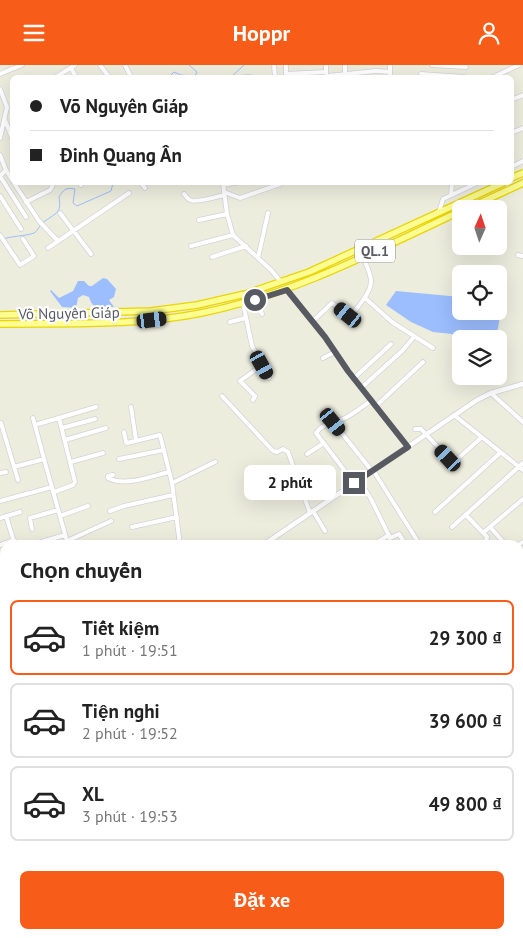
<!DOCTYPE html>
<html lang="vi">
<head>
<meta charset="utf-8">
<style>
	body { margin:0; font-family:"PT Sans",sans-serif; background:#f6f6f6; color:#222; height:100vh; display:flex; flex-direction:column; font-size:19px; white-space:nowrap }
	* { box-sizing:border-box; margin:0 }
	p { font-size:16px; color:#767676 }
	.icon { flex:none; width:28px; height:28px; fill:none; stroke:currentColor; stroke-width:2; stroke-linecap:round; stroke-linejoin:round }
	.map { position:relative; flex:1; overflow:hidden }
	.panel { position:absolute; left:0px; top:475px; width:524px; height:399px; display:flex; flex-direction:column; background:#fff; border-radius:15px 15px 0 0; box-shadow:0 5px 20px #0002 }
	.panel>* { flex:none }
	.guide { position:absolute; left:10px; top:10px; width:504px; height:110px; border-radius:8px; box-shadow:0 5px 20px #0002; display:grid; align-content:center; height:110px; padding:0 20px; background:#fff }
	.needle { width:32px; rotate:3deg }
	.tools { position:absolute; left:452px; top:135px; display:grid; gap:10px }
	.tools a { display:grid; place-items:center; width:55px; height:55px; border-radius:8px; background:#fff; box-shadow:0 5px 20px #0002; font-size:25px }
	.end { position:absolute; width:22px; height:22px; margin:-11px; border:6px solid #585a61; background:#fff; box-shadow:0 0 0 2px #fff }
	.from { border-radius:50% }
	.bubble { position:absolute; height:35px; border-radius:8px; background:#fff; box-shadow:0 5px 20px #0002; font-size:16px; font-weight:700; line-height:35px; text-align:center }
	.car { position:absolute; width:15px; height:30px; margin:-15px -8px; border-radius:6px; box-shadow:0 0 4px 1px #0007; background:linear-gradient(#222 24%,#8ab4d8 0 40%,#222 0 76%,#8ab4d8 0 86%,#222 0) }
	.guide b { display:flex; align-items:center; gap:18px; height:48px; font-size:19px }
	.guide b+b { border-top:1px solid #e0e0e0 }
	.guide i { width:12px; height:12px; background:#222 }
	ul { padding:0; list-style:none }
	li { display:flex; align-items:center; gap:15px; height:75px; margin:0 10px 8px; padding:0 10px; border:2px solid #e0e0e0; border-radius:8px }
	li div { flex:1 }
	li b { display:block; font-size:19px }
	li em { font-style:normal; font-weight:700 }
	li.selected { border-color:#f85c19 }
	li>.icon { width:45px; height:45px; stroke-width:1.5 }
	h2 { padding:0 20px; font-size:22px; line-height:60px }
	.action { display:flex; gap:10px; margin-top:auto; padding:10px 20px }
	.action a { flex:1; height:58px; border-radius:8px; background:#f85c19; color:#fff; font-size:20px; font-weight:700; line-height:58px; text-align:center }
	header { display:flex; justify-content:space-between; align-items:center; height:65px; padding:0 20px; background:#f85c19; color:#fff; font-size:22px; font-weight:700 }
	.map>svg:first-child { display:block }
	.water { fill:#9cbeff }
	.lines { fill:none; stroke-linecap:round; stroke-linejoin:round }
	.stream { stroke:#9cbeff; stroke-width:1 }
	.minor-casing { stroke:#d2d3da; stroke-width:5.5 }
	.tertiary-casing { stroke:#d2d3da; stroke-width:6 }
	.trunk-casing { stroke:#ebd500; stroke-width:8 }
	.motorway-casing { stroke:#ebd500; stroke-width:8 }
	.minor { stroke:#fff; stroke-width:4 }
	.tertiary { stroke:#fff; stroke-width:4.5 }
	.trunk { stroke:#fcfd92; stroke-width:5.5 }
	.motorway { stroke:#fffb83; stroke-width:6 }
	.route { stroke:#585a61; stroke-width:6 }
	.labels { text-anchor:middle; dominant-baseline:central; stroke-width:4.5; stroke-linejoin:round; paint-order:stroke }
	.shield { fill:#fff; stroke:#8a8c90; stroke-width:1 }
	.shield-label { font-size:14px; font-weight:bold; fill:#585a61 }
	.street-label { font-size:15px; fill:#585a61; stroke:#fff }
</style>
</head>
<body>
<header><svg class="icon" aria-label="menu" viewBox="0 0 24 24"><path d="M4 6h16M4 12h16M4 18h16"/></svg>Hoppr<svg class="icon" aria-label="person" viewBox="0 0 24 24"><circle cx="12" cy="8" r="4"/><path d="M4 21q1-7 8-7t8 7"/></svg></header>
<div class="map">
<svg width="523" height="873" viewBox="0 0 523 873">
	<rect width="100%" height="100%" fill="#ededde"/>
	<path class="water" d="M103 213 107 214 116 224 114 232 109 235 114 242C101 241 94 248 89 232L83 230 78 233 76 243 62 242 50 226 51 225 59 233 73 226 78 216H84L89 221H92Z
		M396 226 450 231 461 233V246H495L500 252 496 274H461V280L457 272 452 269 433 267 411 257 386 240Z"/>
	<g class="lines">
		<path class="stream" d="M169 12 174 7 181 10 195 11 197 7 189 0
			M231 12 244 0
			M0 175C9 171 27 171 34 168 39 165 40 158 45 156 56 148 62 148 59 132 63 125 66 122 75 124L73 138 77 141 111 126 113 118"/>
		<g class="minor-casing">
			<path id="minor" d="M100 0 109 12
				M125 0 131 12
				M274 0 275 12
				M286 0V12
				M326 0V8
				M345 0V12
				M390 0V12
				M432 0 466 2
				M71 3 76 12
				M0 9 22 0
				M286 9 326 7
				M421 9 464 12
				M327 11 376 6 390 7
				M56 12 75 0
				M244 12H251
				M493 12 519 0
				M0 24 7 42 0 73
				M511 35 523 30
				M5 55 12 73
				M511 68 523 63
				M0 90 6 105 0 111 26 152
				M511 102 523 96
				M6 105 12 115
				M14 118 39 156 57 175
				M80 118 81 120
				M141 118 145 123
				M223 118 227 149 233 170 272 206 281 217
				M223 120 235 118
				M224 127 240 133 283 118
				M184 129C185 130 188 134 190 135 197 138 216 132 224 130
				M451 130 452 118
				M0 131 21 164
				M26 137 50 125 52 122 53 118
				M439 147 443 134 477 118
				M60 148 91 189
				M199 155 227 149
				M0 170 20 200 34 191 23 174
				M191 181 233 170
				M48 183 129 128
				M518 190 523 191
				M212 192 246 181
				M258 193 268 148
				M287 225 325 272 348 306 408 382
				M365 233 392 257 433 283
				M255 235 262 249
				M243 238 252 281 269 313
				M313 256 332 238 350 251C355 246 359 241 363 235 376 218 371 211 363 192
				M230 257 245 253
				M323 293 335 287
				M353 314 391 279
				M361 323 402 286 414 272
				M491 328 523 357
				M222 331 273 386 277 387 283 384 288 387 310 448
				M253 335 255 331 240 316 262 300
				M376 341 423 297
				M131 342 136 375
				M454 350 523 405
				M33 353 44 394
				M333 357 372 406
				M1 358 18 415
				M35 360 96 342
				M62 363 95 354
				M415 364H421L453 398 482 372
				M124 367 126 377 127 378 160 370 172 418 180 480
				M65 375 106 363
				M307 389 324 378
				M119 394 164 385
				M71 397 103 388
				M14 402 44 394 68 480
				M373 405 420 480
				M0 408 6 407
				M113 410 108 411V413C126 422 151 411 169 407
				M359 415 371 434 390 473 399 469 406 480
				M172 418 215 397
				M354 418 316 368C322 359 335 357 345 353 354 349 363 341 372 335
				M54 427 73 420 75 417 59 353
				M0 436 52 422
				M110 446 124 441 173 430
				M313 446 325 466
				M435 447 500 388
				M466 450 487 472 486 476 488 480
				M6 451 15 480
				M60 451 88 441
				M0 453 20 447
				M132 462 177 452
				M452 462 523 398
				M490 462 506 480
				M32 464 30 453 58 445
				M484 467 523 434
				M67 476 111 456
				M0 480 14 475
				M31 480 65 470
				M377 480 379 476 389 470
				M518 480 523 477
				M0 493 5 492
				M0 503 5 520
				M519 540 523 545
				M519 558 523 563
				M519 571 523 567
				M519 590 523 593
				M519 600 523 597
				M0 620 5 638
				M519 657 523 659
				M0 776 5 774
				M519 797 523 793
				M519 839 523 845
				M519 856 523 854
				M17 869 20 873
				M96 869 99 873
				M226 869 230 873
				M303 869 310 873
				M371 869 376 873
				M424 869 427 873
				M475 869 478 873
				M169 873 175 869
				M216 873 221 869
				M253 873 255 869
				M330 873 333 869
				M448 873 450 872
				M487 873 496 869"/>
		</g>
		<g class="tertiary-casing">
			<path id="tertiary" d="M263 480 477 335 491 328 523 319
				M0 662 5 658"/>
		</g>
		<g class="trunk-casing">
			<path id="trunk" d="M511 113 523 108
				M467 144 523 118
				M0 250 151 246 197 240 245 229 309 207 503 118
				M0 259C64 258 138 261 201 248 295 229 375 186 461 146"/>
		</g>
		<g class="motorway-casing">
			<path id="motorway" d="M0 692 5 700
				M0 715 5 723
				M108 869 111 873
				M123 869 126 873"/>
		</g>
		<use href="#minor" class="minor"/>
		<use href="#tertiary" class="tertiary"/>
		<use href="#trunk" class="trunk"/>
		<use href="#motorway" class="motorway"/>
	</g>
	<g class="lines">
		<path class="route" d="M255 235 287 225 325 272 348 306 408 382 354 418"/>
	</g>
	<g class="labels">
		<rect class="shield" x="355" y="174.5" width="40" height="23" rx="4"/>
		<g class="shield-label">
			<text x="375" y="186">QL.1</text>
		</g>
		<g class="street-label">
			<text transform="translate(69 248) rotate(-1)">Võ Nguyên Giáp</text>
		</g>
	</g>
</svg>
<div class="tools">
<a><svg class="needle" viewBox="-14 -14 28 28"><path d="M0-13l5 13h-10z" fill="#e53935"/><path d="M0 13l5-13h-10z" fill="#767676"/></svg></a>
<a><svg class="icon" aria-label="locate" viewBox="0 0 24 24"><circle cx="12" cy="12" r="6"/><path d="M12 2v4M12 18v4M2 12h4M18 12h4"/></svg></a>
<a><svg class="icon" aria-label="layers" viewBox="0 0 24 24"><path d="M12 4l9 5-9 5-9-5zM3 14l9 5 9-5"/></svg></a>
</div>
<i class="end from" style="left:255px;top:235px"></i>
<i class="end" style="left:354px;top:418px"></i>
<div class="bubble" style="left:244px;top:400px;width:92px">2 phút</div>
<i class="car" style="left:348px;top:250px;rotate:309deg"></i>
<i class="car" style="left:152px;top:255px;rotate:83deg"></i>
<i class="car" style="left:262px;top:300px;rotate:151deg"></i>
<i class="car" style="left:333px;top:357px;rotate:141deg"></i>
<i class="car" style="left:448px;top:393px;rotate:317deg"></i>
<div class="guide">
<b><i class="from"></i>Võ Nguyên Giáp</b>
<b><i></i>Đinh Quang Ân</b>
</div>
<section class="panel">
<h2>Chọn chuyến</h2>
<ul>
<li class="selected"><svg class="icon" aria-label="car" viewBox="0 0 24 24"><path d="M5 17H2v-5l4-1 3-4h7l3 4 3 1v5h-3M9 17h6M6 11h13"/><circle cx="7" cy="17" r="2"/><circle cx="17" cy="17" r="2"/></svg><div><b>Tiết kiệm</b><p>1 phút · 19:51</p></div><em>29 300 ₫</em></li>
<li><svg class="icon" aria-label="car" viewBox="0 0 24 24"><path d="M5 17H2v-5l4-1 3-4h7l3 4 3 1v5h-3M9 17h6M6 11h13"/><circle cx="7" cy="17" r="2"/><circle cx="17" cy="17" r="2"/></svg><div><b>Tiện nghi</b><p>2 phút · 19:52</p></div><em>39 600 ₫</em></li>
<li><svg class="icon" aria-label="car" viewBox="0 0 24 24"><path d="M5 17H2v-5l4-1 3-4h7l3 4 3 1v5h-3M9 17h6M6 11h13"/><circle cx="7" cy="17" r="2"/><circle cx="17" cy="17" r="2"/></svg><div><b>XL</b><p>3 phút · 19:53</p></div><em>49 800 ₫</em></li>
</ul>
<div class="action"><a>Đặt xe</a></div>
</section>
</div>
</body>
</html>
